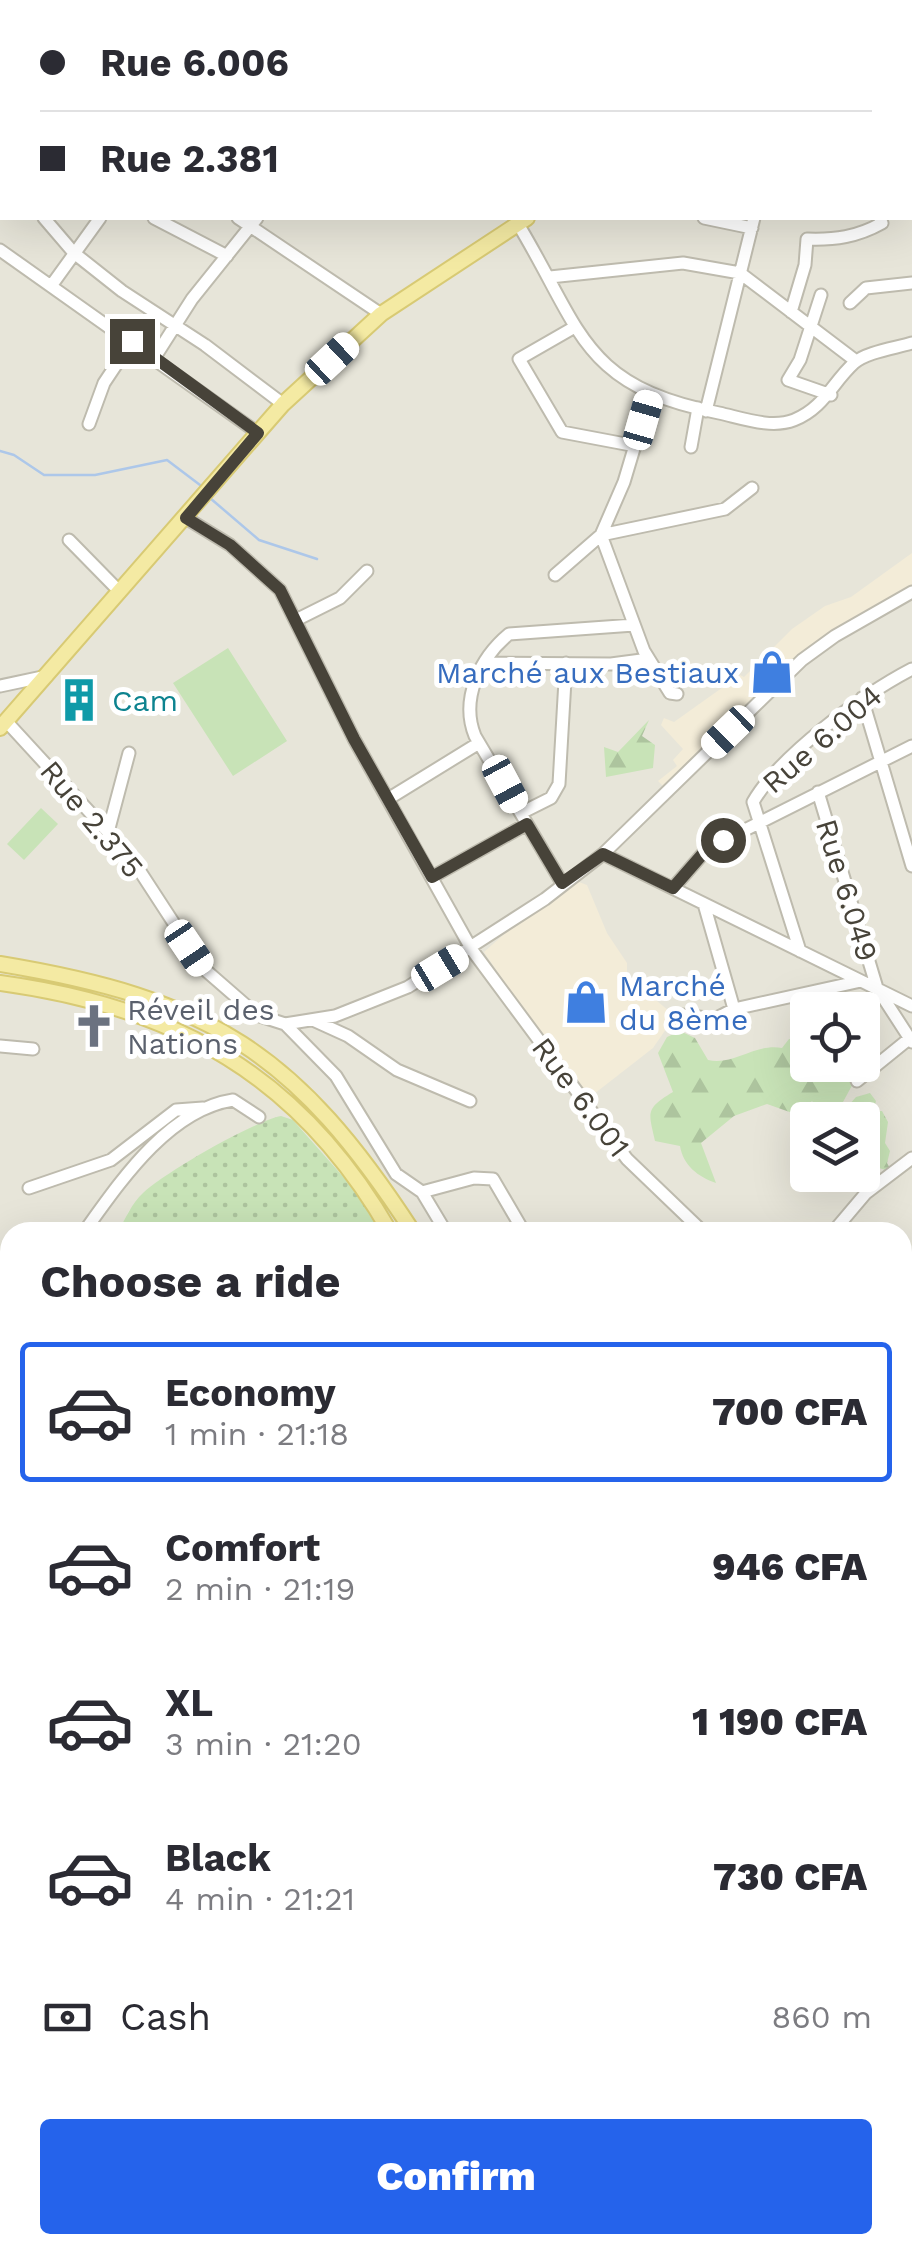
<!DOCTYPE html>
<html lang="en">
<head>
<meta charset="utf-8">
<style>
	body { margin:0; font-family:"Work Sans",sans-serif; background:#f2f2f3; color:#2b2b33; height:100vh; display:flex; flex-direction:column; font-size:38px; white-space:nowrap }
	* { box-sizing:border-box; margin:0 }
	p { font-size:32px; color:#7c7c81 }
	.icon { flex:none; width:55px; height:55px; fill:none; stroke:currentColor; stroke-width:2; stroke-linecap:round; stroke-linejoin:round }
	.map { position:relative; flex:1; overflow:hidden }
	.drawer { position:absolute; left:0px; top:1222px; width:912px; height:1032px; display:flex; flex-direction:column; background:#fff; border-radius:30px 30px 0 0; box-shadow:0 10px 40px #0002 }
	.drawer>* { flex:none }
	.hud { position:absolute; left:0px; top:0px; width:912px; height:220px; box-shadow:0 10px 40px #0002; display:grid; align-content:center; height:220px; padding:0 40px; background:#fff }
	.buttons { position:absolute; left:790px; top:992px; display:grid; gap:20px }
	.buttons a { display:grid; place-items:center; width:90px; height:90px; border-radius:10px; background:#fff; box-shadow:0 10px 40px #0002; font-size:50px }
	.end { position:absolute; width:45px; height:45px; margin:-22px; border:12px solid #474339; background:#fff; box-shadow:0 0 0 5px #fff }
	.from { border-radius:50% }
	.car { position:absolute; width:30px; height:60px; margin:-30px -15px; border-radius:12px; box-shadow:0 0 8px 2px #0007; background:linear-gradient(#fff 24%,#345 0 40%,#fff 0 76%,#345 0 86%,#fff 0) }
	.hud b { display:flex; align-items:center; gap:35px; height:95px; font-size:38px }
	.hud b+b { border-top:2px solid #e1e1e2 }
	.hud i { width:25px; height:25px; background:#2b2b33 }
	ul { padding:0; list-style:none }
	li { display:flex; align-items:center; gap:30px; height:140px; margin:0 20px 15px; padding:0 20px; border:5px solid transparent; border-radius:10px }
	li div { flex:1 }
	li b { display:block; font-size:38px }
	li em { font-style:normal; font-weight:800 }
	li.on { border-color:#2563eb }
	li>.icon { width:90px; height:90px; stroke-width:1.5 }
	h2 { padding:0 40px; font-size:45px; line-height:120px }
	.pay { display:flex; align-items:center; gap:25px; height:110px; padding:0 40px; font-size:38px }
	.pay p { margin-inline-start:auto }
	.primary-button { display:flex; gap:20px; margin-top:auto; padding:20px 40px }
	.primary-button a { flex:1; height:115px; border-radius:10px; background:#2563eb; color:#fff; font-size:40px; font-weight:800; line-height:115px; text-align:center }
	.map>svg:first-child { display:block }
	.residential { fill:#e7e5d9; fill-rule:evenodd }
	.commercial { fill:#f3ecd8 }
	.green { fill:url(#green-dots) }
	.forest { fill:url(#forest-firs) }
	.wetland { fill:url(#wetland-marsh) }
	.pitch { fill:#c8e3b7 }
	.lines { fill:none; stroke-linecap:round; stroke-linejoin:round }
	.stream { stroke:#adc7e9; stroke-width:2.5 }
	.minor-casing { stroke:#bebbae; stroke-width:15 }
	.major-casing { stroke:#d8ca74; stroke-width:18 }
	.minor { stroke:#fff; stroke-width:11 }
	.major { stroke:#f4eaa3; stroke-width:14 }
	.route { stroke:#474339; stroke-width:12 }
	.labels { text-anchor:middle; dominant-baseline:central; stroke-width:10; stroke-linejoin:round; paint-order:stroke }
	.shop-label { font-size:30px; fill:#366cbe; stroke:#fff; text-anchor:end }
	.culture-label { font-size:30px; fill:#0d838f; stroke:#fff; text-anchor:start }
	.street-label { font-size:30px; fill:#474339; stroke:#fff }
	.worship-label { font-size:30px; fill:#5b616d; stroke:#fff; text-anchor:start }
</style>
</head>
<body>
<div class="map">
<svg width="912" height="2254" viewBox="0 0 912 2254">
	<defs>
		<pattern id="green-dots" width="8" height="8" patternUnits="userSpaceOnUse" patternTransform="scale(2.5)"><rect width="8" height="8" fill="#c8e3b7"/><path d="M2 2h.1M6 6h.1" fill="none" stroke="#adc49e" stroke-width="1.8" stroke-linecap="round"/></pattern>
		<pattern id="forest-firs" width="22" height="20" patternUnits="userSpaceOnUse" patternTransform="scale(2.5)"><rect width="22" height="20" fill="#c8e3b7"/><path d="M5 1l3.5 6h-7zM16 11l3.5 6h-7z" fill="#adc49e"/></pattern>
		<pattern id="wetland-marsh" width="20" height="14" patternUnits="userSpaceOnUse" patternTransform="scale(2.5)"><rect width="20" height="14" fill="#c8e3b7"/><path d="M1 5h8M5 5V1M11 12h8M15 12V8" fill="none" stroke="#adc49e"/></pattern>
	</defs>
	<rect width="100%" height="100%" fill="#f3f2ea"/>
	<path class="residential" d="M0 0H912V2254H578L596 2245H902V1232H384L355 1190 293 1120 261 1122 158 1181 129 1211 118 1232H10V2106L0 2099ZM2 2H910V218H2ZM808 1010H862V1065H808ZM808 1120H862V1175H808Z
		M247 2245H461L454 2254H243Z"/>
	<path class="commercial" d="M912 553V596L826 643 670 793 658 781 677 766 673 760 683 749 661 725 664 718 674 722 740 675 744 677 792 629 825 606 851 597Z
		M568 878 587 885 607 933 627 963V976L675 1016 653 1048 585 1101 484 952Z"/>
	<path class="green" d="M281 1116 293 1120 355 1190 384 1232H118C125 1219 132 1203 143 1193 164 1173 254 1121 281 1116Z"/>
	<path class="forest" d="M649 720 642 736 655 745 653 768 606 777 604 747 618 752Z
		M680 1031 695 1038 708 1060C734 1066 755 1043 782 1048L789 1039 807 1038 808 1065H857L855 1080 843 1102 848 1106 856 1097 870 1093 876 1101 873 1111H882L888 1122 885 1143 890 1151 887 1163 892 1172 863 1163 862 1120H826L812 1101 798 1115 767 1104 734 1116 701 1143 716 1183C698 1177 683 1165 680 1146L655 1141C649 1113 644 1109 673 1092L658 1053 667 1037Z"/>
	<path class="wetland" d="M0 2099 10 2106V2245H158L171 2254H0Z"/>
	<path class="pitch" d="M228 648 287 741 233 776 173 683Z
		M41 808 58 824 24 860 7 844Z"/>
	<g class="lines">
		<path class="stream" d="M556 0 558 2
			M0 451 14 455 44 475H95L167 460 204 488
			M210 498 259 540 317 559
			M391 2254 395 2245"/>
		<g class="minor-casing">
			<path id="minor" d="M179 0 181 2
				M395 0 398 2
				M45 2 47 0
				M0 26 2 27
				M0 65 2 61
				M0 99 2 101
				M0 143 2 140
				M0 176 2 179
				M910 211 912 210
				M44 218 74 253 122 291 205 345 283 404
				M154 218 227 256
				M238 218 381 314
				M704 218 752 228
				M518 224C582 330 581 386 719 413 742 418 771 429 794 420 824 408 832 383 854 363 866 352 896 348 912 343
				M0 250 258 433
				M550 277 683 263 740 273 856 361
				M51 286 100 218
				M821 295 800 360 788 380 831 395
				M850 303 866 288 912 283
				M791 312 805 265 807 239C835 240 857 237 882 223L880 218
				M573 328 519 359 562 432 636 446
				M155 357 192 299 257 218
				M650 395 624 482 601 535 644 651 670 693 677 694
				M706 411 754 218
				M89 424 104 383 132 341
				M691 447 698 408
				M186 518 230 545 280 590 354 739 472 950 627 1159 703 1232
				M69 540 120 592
				M555 575 601 535 725 509 752 488
				M296 620 340 598 367 571
				M484 663 611 664 649 659
				M0 686 47 676
				M862 698 912 866
				M6 721 130 856 203 968 257 1015 285 1024 335 1016 408 987 545 899 603 854 802 660 835 636 912 592
				M818 792 877 988 912 1042
				M388 799 479 743
				M521 813 551 798 559 784 566 663
				M108 832 129 753
				M603 854 912 1006
				M432 877 527 824
				M562 883 475 736C460 699 480 658 509 634L634 625
				M673 888 707 849 912 746
				M704 904 734 1009
				M800 951 753 802C780 755 864 694 912 669
				M682 1015 715 1019 734 1009 861 981
				M315 1021 348 1036 397 1070 470 1101
				M285 1024 336 1076 396 1174 422 1192 446 1232
				M0 1046 33 1049
				M857 1081 910 1038
				M29 1188 111 1160 176 1110 203 1108
				M422 1192 474 1178 493 1179 524 1232
				M84 1232C120 1182 168 1110 233 1100L259 1117
				M833 1232 866 1193 912 1158
				M902 1298 912 1301
				M0 1332 10 1321
				M902 1364 912 1369
				M902 1416 912 1387
				M0 1575 10 1591
				M902 1580 912 1558
				M902 1597 912 1601
				M0 1670 10 1676
				M0 1716 10 1708
				M906 1732 912 1718
				M0 1761 10 1780
				M0 1934 10 1920
				M0 1981 10 1992
				M0 2066 10 2055
				M902 2109 912 2127
				M902 2209 912 2204
				M640 2245 644 2254
				M776 2245 780 2254
				M902 2245 907 2254
				M510 2253V2254
				M226 2254 231 2245
				M606 2254 624 2245"/>
		</g>
		<g class="major-casing">
			<path id="major" d="M801 2 804 0
				M822 2 824 0
				M0 728 283 404 381 314 527 218
				M0 964C211 999 296 1052 413 1232
				M0 983C176 1007 300 1075 390 1232
				M902 2025 912 2026
				M251 2254 256 2245
				M270 2254 274 2245"/>
		</g>
		<use href="#minor" class="minor"/>
		<use href="#major" class="major"/>
	</g>
	<g class="lines">
		<path class="route" d="M132 341 258 433 186 518 230 545 280 590 354 739 432 877 527 824 562 883 603 854 673 888 707 849 723 840"/>
	</g>
	<defs>
		<g id="shop-bare" transform="scale(3.45)"><path d="M-5-2.5h2.3a2.7 3.5 0 0 1 5.4 0H5L5.5 6h-11ZM-1.5-2.5h3a1.5 2.3 0 0 0-3 0Z" fill="#3f7fe0" stroke="#fff" stroke-width="2.5" paint-order="stroke"/></g>
		<g id="building-bare" transform="scale(3.45)"><path d="M-4-6H4V6H1V3H-1V6H-4ZM-2.5-4.3h1.7v1.8h-1.7ZM.8-4.3h1.7v1.8H.8ZM-2.5-1h1.7V.8h-1.7ZM.8-1h1.7V.8H.8Z" fill="#0f9aa8" stroke="#fff" stroke-width="2.5" paint-order="stroke"/></g>
		<g id="church-bare" transform="scale(3.45)"><path d="M-1.2-6h2.4v3.5h3.3v2.4h-3.3V6h-2.4V-.1h-3.3v-2.4h3.3Z" fill="#6b7280" stroke="#fff" stroke-width="2.5" paint-order="stroke"/></g>
	</defs>
	<g fill-rule="evenodd">
		<use href="#shop-bare" x="772" y="672"/>
		<use href="#building-bare" x="79" y="700"/>
		<use href="#shop-bare" x="586" y="1002"/>
		<use href="#church-bare" x="94" y="1026"/>
	</g>
	<g class="labels">
		<g class="shop-label">
			<text x="739" y="672">Marché aux Bestiaux</text>
			<text x="619" y="985" text-anchor="start">Marché<tspan x="619" dy="34">du 8ème</tspan></text>
		</g>
		<g class="culture-label">
			<text x="112" y="700">Cam</text>
		</g>
		<g class="street-label">
			<text transform="translate(822 739) rotate(-41)">Rue 6.004</text>
			<text transform="translate(92 819) rotate(50)">Rue 2.375</text>
			<text transform="translate(847 890) rotate(73)">Rue 6.049</text>
			<text transform="translate(581 1097) rotate(53)">Rue 6.001</text>
		</g>
		<g class="worship-label">
			<text x="127" y="1009">Réveil des<tspan x="127" dy="34">Nations</tspan></text>
		</g>
	</g>
</svg>
<div class="buttons">
<a><svg class="icon" aria-label="locate" viewBox="0 0 24 24"><circle cx="12" cy="12" r="6"/><path d="M12 2v4M12 18v4M2 12h4M18 12h4"/></svg></a>
<a><svg class="icon" aria-label="layers" viewBox="0 0 24 24"><path d="M12 4l9 5-9 5-9-5zM3 14l9 5 9-5"/></svg></a>
</div>
<i class="end from" style="left:723px;top:840px"></i>
<i class="end" style="left:132px;top:341px"></i>
<i class="car" style="left:332px;top:359px;rotate:47deg"></i>
<i class="car" style="left:643px;top:420px;rotate:16deg"></i>
<i class="car" style="left:728px;top:732px;rotate:226deg"></i>
<i class="car" style="left:505px;top:784px;rotate:152deg"></i>
<i class="car" style="left:189px;top:948px;rotate:146deg"></i>
<i class="car" style="left:440px;top:968px;rotate:59deg"></i>
<div class="hud">
<b><i class="from"></i>Rue 6.006</b>
<b><i></i>Rue 2.381</b>
</div>
<section class="drawer">
<h2>Choose a ride</h2>
<ul>
<li class="on"><svg class="icon" aria-label="car" viewBox="0 0 24 24"><path d="M5 17H2v-5l4-1 3-4h7l3 4 3 1v5h-3M9 17h6M6 11h13"/><circle cx="7" cy="17" r="2"/><circle cx="17" cy="17" r="2"/></svg><div><b>Economy</b><p>1 min · 21:18</p></div><em>700 CFA</em></li>
<li><svg class="icon" aria-label="car" viewBox="0 0 24 24"><path d="M5 17H2v-5l4-1 3-4h7l3 4 3 1v5h-3M9 17h6M6 11h13"/><circle cx="7" cy="17" r="2"/><circle cx="17" cy="17" r="2"/></svg><div><b>Comfort</b><p>2 min · 21:19</p></div><em>946 CFA</em></li>
<li><svg class="icon" aria-label="car" viewBox="0 0 24 24"><path d="M5 17H2v-5l4-1 3-4h7l3 4 3 1v5h-3M9 17h6M6 11h13"/><circle cx="7" cy="17" r="2"/><circle cx="17" cy="17" r="2"/></svg><div><b>XL</b><p>3 min · 21:20</p></div><em>1 190 CFA</em></li>
<li><svg class="icon" aria-label="car" viewBox="0 0 24 24"><path d="M5 17H2v-5l4-1 3-4h7l3 4 3 1v5h-3M9 17h6M6 11h13"/><circle cx="7" cy="17" r="2"/><circle cx="17" cy="17" r="2"/></svg><div><b>Black</b><p>4 min · 21:21</p></div><em>730 CFA</em></li>
</ul>
<div class="pay"><svg class="icon" aria-label="cash" viewBox="0 0 24 24"><path d="M3 7h18v10H3z"/><circle cx="12" cy="12" r="2"/></svg>Cash<p>860 m</p></div>
<div class="primary-button"><a>Confirm</a></div>
</section>
</div>
</body>
</html>
